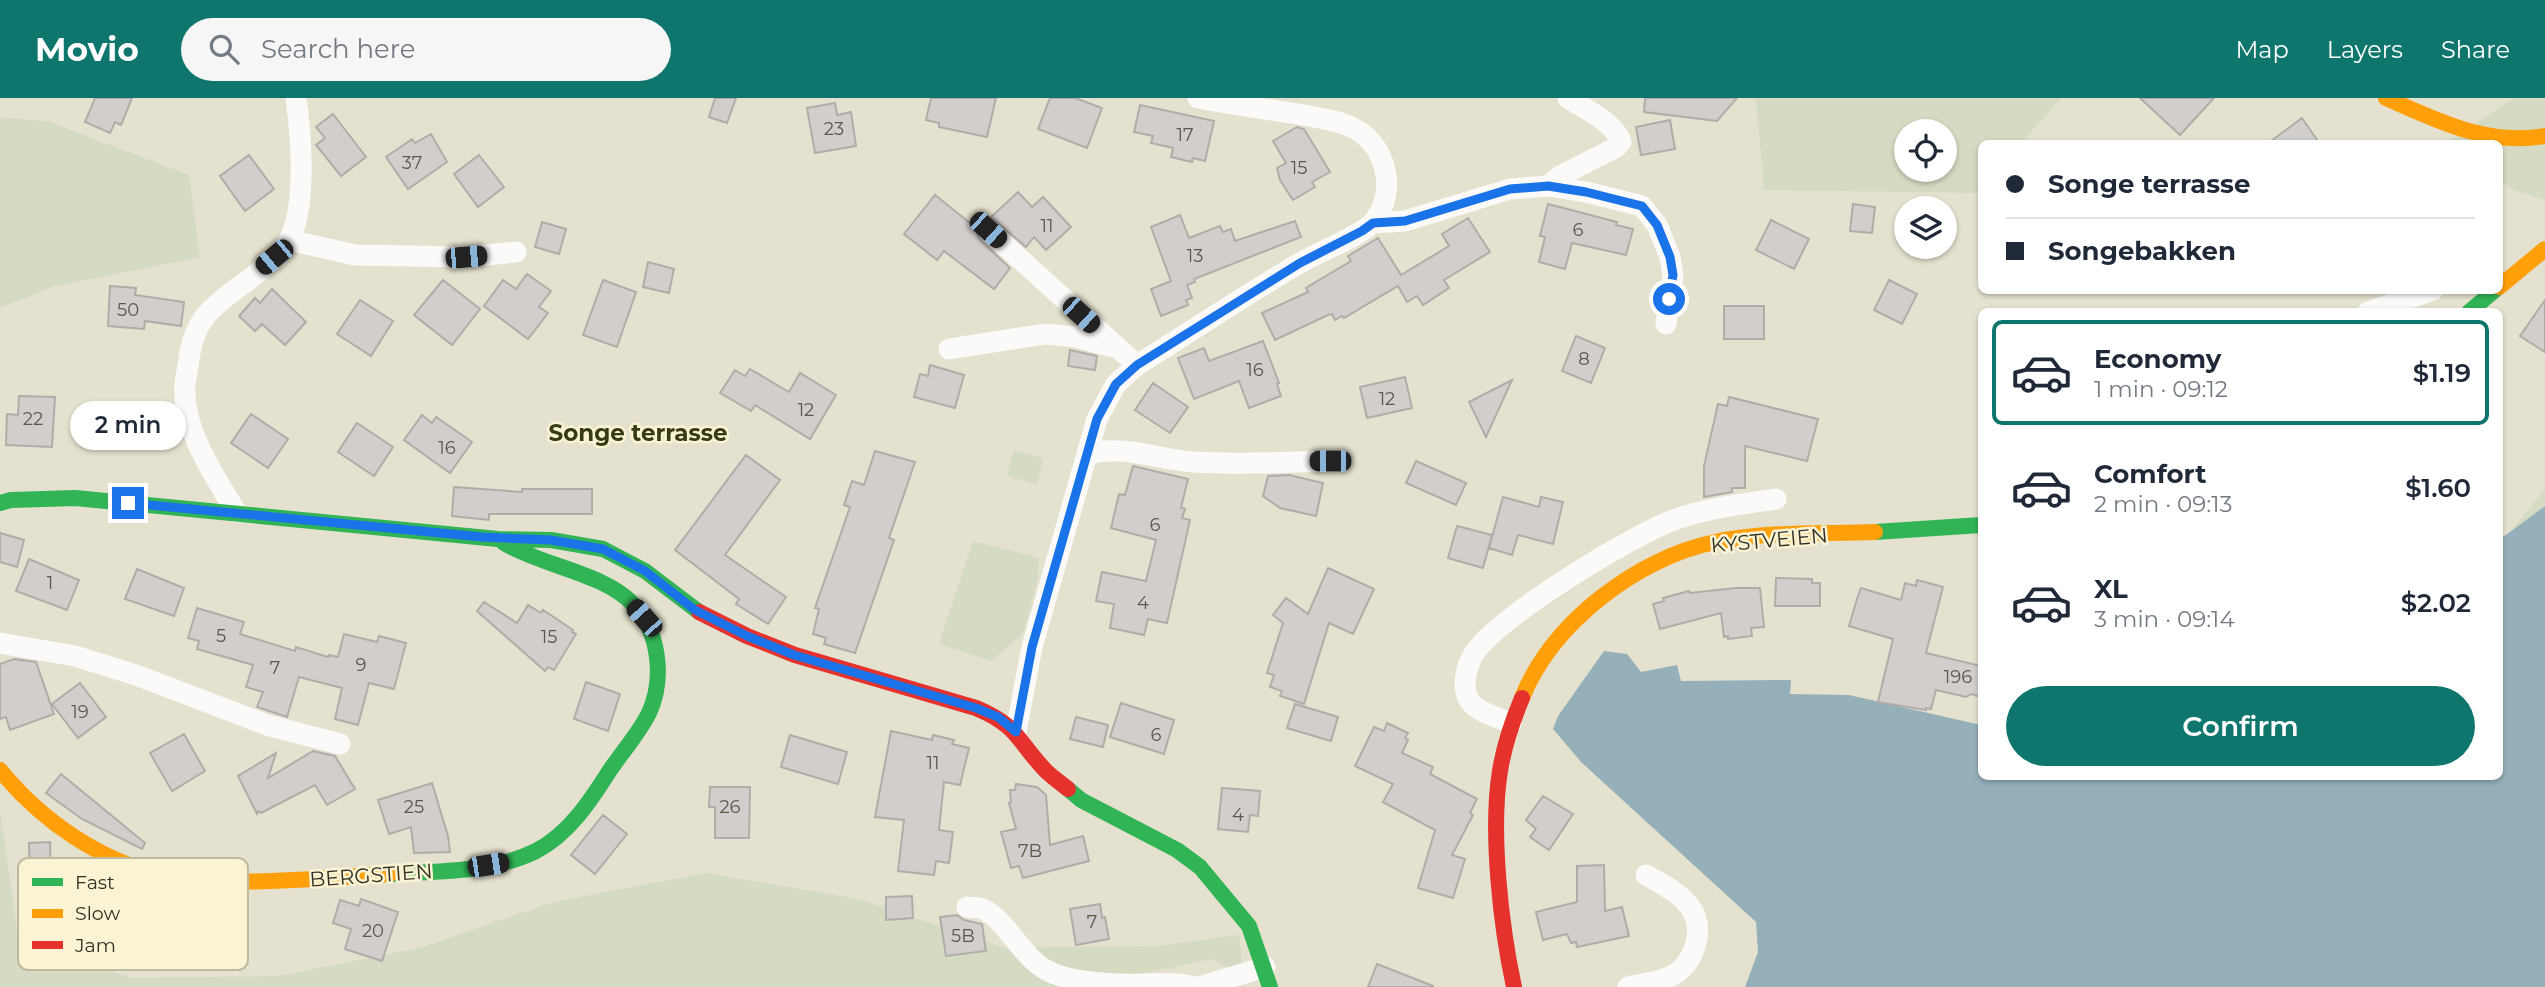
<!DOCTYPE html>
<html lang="en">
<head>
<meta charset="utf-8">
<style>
	body { margin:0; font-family:Montserrat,sans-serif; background:#f6f6f7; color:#1f2937; height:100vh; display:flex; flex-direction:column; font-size:26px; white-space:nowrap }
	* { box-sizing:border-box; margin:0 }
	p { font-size:23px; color:#747a83 }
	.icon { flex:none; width:38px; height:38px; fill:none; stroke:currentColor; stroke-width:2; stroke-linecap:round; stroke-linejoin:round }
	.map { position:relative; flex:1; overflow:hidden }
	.drawer { position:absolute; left:1978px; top:210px; width:525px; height:472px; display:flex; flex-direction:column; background:#fff; border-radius:10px; box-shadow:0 2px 5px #0004 }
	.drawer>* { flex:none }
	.guide { position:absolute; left:1978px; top:42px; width:525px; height:154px; border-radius:10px; box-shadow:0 2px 5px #0004; display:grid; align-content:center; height:154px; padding:0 28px; background:#fff }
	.controls { position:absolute; left:1894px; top:21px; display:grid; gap:14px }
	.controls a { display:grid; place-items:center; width:63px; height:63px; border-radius:50%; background:#fff; box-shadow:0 2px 5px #0004; font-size:35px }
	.end { position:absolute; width:32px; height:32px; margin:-16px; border:9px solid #1a73e8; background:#fff; box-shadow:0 0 0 4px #fff }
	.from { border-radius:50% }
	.bubble { position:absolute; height:49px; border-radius:24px; background:#fff; box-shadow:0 2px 5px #0004; font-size:23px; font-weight:600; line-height:49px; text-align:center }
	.car { position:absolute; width:21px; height:42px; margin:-21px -10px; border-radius:9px; box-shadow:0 0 5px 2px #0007; background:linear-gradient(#222 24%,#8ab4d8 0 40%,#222 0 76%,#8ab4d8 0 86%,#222 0) }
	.guide b { display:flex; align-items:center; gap:24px; height:66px; font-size:26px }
	.guide b+b { border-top:2px solid #e0e1e3 }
	.guide i { width:18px; height:18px; background:#1f2937 }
	ul { padding:12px 0 0; list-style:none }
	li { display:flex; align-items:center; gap:21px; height:105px; margin:0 14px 10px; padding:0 14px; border:4px solid transparent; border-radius:10px }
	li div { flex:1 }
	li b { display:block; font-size:26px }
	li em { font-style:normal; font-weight:600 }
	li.on { border-color:#0f766e }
	li>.icon { width:63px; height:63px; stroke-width:1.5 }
	.cta { display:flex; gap:14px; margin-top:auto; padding:14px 28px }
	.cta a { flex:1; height:80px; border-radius:42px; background:#0f766e; color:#fff; font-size:28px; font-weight:600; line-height:80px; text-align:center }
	header { display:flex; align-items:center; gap:42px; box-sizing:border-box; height:98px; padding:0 35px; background:#0f766e; color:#fff }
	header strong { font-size:33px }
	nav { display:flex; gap:38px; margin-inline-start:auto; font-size:24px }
	.search { width:490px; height:63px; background:#f6f6f7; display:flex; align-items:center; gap:18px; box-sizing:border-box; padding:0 24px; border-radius:38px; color:#747a83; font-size:26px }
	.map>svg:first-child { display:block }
	.green { fill:#d5dac2; fill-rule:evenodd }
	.water { fill:#95b0b9 }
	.building { fill:#d3cecc; stroke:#b0aca9; stroke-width:2 }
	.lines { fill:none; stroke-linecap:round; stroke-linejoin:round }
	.street { stroke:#fbfaf8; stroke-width:21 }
	.fast { stroke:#30b455; stroke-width:16 }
	.slow { stroke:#ff9f0a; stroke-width:16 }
	.jam { stroke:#e5322d; stroke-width:16 }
	.route { stroke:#1a73e8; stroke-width:9 }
	.labels { text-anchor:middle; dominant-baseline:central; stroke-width:5; stroke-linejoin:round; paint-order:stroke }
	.number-label { font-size:18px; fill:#5b584e }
	.street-label { font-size:21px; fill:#333124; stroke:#faf4d4 }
	.neighbourhood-label { font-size:23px; font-weight:bold; fill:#363b13; stroke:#faf4d4 }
	.key { fill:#faf4d4; stroke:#beba9f; stroke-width:2 }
	.key-label { font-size:19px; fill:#333124 }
</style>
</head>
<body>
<header>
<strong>Movio</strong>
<div class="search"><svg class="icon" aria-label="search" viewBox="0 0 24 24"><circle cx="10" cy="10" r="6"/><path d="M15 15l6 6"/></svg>Search here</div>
<nav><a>Map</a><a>Layers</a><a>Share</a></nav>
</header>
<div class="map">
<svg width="2545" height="889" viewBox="0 0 2545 889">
	<rect width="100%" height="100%" fill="#e5e1cf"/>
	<path class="green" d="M1756 0H2061L2021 45 1981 46V90L1976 95 1764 92ZM1944 33V72H1906V33Z
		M2514 0H2545V102L2511 91 2499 82V46H2452L2449 43Z
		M0 19 49 24 189 77 200 159 55 188 0 210Z
		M1014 353 1044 360 1036 387 1007 377Z
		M2545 391V408L2509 435Z
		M973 443 1039 460 1037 484 1023 535 992 563 939 546Z
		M0 712 18 839 131 880 279 878 423 849 553 804 706 775 858 801 1005 850 1158 848 1239 837 1243 877 1212 861 1080 889H0Z"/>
	<path class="water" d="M2545 408V889H1745L1758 854 1756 824 1581 664 1553 631 1558 618 1604 553 1627 556 1641 574 1677 567 1681 583 1791 582 1790 596 1849 597 1981 627V679H2499V442Z"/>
	<path class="building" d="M95 0H132L121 27 115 24 110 35 85 24Z
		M715 0H736L727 25 709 19Z
		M931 0H996L987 39 939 29V25L926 22Z
		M1050 0H1075L1102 10 1087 50 1038 31Z
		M1645 0H1737L1717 23 1644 14Z
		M2140 0H2214L2180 37Z
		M835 5 837 17 851 14 856 48 815 55 807 10Z
		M1140 7 1214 23 1205 63 1193 60 1192 64 1171 59 1173 50 1151 45 1153 38 1134 34Z
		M333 16 366 59 341 78 316 47 325 40 316 29Z
		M2302 20 2320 46H2267Z
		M1670 22 1675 51 1641 57 1636 29Z
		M1297 29 1304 31 1330 74 1312 84 1315 89 1293 102 1280 82 1277 70 1286 65 1273 43Z
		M431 36 447 64 408 91 386 59 412 41 415 45Z
		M249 57 274 91 245 113 220 78Z
		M479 57 504 89 478 109 454 76Z
		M1018 94 1032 109 1043 99 1071 129 1046 152 1034 139 1026 149 991 119Z
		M935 97 975 129 979 141 1010 170 994 191 944 153 937 162 904 136Z
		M1548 106 1617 124 1616 127 1633 131 1626 157 1572 145 1565 171 1539 164 1545 139 1540 138Z
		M1853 106 1875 109 1872 135 1850 133Z
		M1180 117 1189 140 1220 128 1223 134 1231 131 1235 143 1295 123 1301 139 1194 181 1195 184 1187 187 1192 200 1186 202 1188 207 1161 218 1151 191 1171 183 1151 129Z
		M1468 120 1490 154 1444 182 1449 190 1423 207 1417 198 1407 204 1398 188 1344 220 1342 218 1335 222 1332 216 1328 217 1275 242 1262 215 1308 194 1306 190 1351 163 1348 158 1378 140 1401 177 1449 148 1442 136Z
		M1771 122 1809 141 1794 171 1756 152Z
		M542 124 566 131 559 156 535 149Z
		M648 164 674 171 669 195 643 189Z
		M527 176 551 193 539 209 548 215 528 241 484 208 503 182 516 191Z
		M443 182 480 211 452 247 414 217Z
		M603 182 636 194 617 249 583 237Z
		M1889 182 1917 196 1902 226 1874 212Z
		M110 188 136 190 135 197 184 204 181 228 145 223 144 231 108 228Z
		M272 191 306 224 285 247 262 226 255 233 239 218 255 200 260 205Z
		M360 202 393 223 371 258 337 236Z
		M2545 202V254L2520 238Z
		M1724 208H1764V241H1724Z
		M1576 238 1605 250 1591 285 1562 273Z
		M1263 243 1279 285 1277 286 1281 298 1249 310 1239 283 1194 301 1178 260 1204 250 1209 263Z
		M1070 252 1097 258 1095 272 1068 268Z
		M930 267 964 277 955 310 914 299 920 276 928 278Z
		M750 271 789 294 800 275 836 297 810 341 755 307 751 313 720 295 735 272 745 278Z
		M1405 279 1412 310 1367 320 1360 289Z
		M1512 282 1486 339 1469 304Z
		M1153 285 1188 309 1170 335 1135 312Z
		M19 298 55 299 52 349 6 347 7 316 18 317Z
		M1729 299 1818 321 1807 363 1745 348V390H1732V394L1704 399V368L1718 306 1727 308Z
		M251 316 288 341 268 370 231 345Z
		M422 317 432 325 436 319 472 344 450 375 404 342Z
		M357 325 393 349 374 378 338 354Z
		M875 353 915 364 889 440 894 442 855 555 824 546 826 540 813 536 819 511 815 510 850 409 844 407 852 383 864 387Z
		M746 357 780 382 725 457 786 499 768 526 736 506 739 501 675 452Z
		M1416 363 1466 385 1456 407 1406 385Z
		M1133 368 1188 381 1181 410 1185 411 1182 420 1190 422 1167 525 1148 521 1144 537 1110 530 1114 506 1096 503 1102 474 1146 483 1156 442 1111 430 1119 396 1125 397Z
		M1289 377 1323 385 1316 418 1280 410 1263 398 1268 378Z
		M454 389 522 394V391H592V416H489V422L452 418Z
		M1503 399 1539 409 1541 399 1563 404 1553 446 1518 437 1512 457 1489 450Z
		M1457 428 1492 437 1483 470 1448 460Z
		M0 435 24 442 17 469 0 464Z
		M29 461 79 482 67 512 16 493Z
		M1328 470 1374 491 1353 536 1329 525 1304 606 1280 598 1282 593 1270 589 1274 577 1267 575 1283 525 1273 517 1286 500 1308 516Z
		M137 471 184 490 174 518 125 501Z
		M1776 480 1812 481V485H1820V508H1775Z
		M1917 482 1943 489 1926 555 1981 568V599L1971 596 1966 599 1936 592 1931 611 1926 610V612L1878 604 1893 541 1849 528 1857 501 1861 490 1901 502 1905 485 1916 488Z
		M1736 490H1760L1764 529 1751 530 1752 538 1728 541V538L1724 539 1721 515 1660 531 1653 506 1664 503 1663 500 1689 493 1690 495Z
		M484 504 517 525 528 507 541 515 543 512 573 532 572 534 576 536 554 572 548 569 545 573 477 513Z
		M197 510 244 524 240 536 295 553 296 549 328 559 329 557 338 559 344 536 377 544 379 538 406 545 394 591 369 585 358 627 335 621 342 590 299 579 287 619 257 609 263 594 246 589 253 567 197 551 199 543 188 540Z
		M14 561 36 564 54 616 10 632 6 619 0 621V566Z
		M586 584 620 596 608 633 574 621Z
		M80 585 106 619 78 640 52 606Z
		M1121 605 1174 622 1164 656 1110 639Z
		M1295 606 1338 619 1331 643 1287 630Z
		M1076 619 1108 627 1103 649 1070 641Z
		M1387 625 1408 635 1405 640 1408 642 1402 655 1433 669 1430 676 1477 701 1470 715 1473 717 1452 757 1465 761 1453 800 1418 790 1435 732 1383 704 1393 686 1355 668 1374 629 1384 633Z
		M891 633 932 642 933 637 954 642 952 646 969 650 960 687 944 684 939 732 953 734 949 765 936 763 934 777 898 773 904 722 875 719Z
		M184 636 205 673 172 693 150 655Z
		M790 637 847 654 838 686 781 669Z
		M313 653 335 658 355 691 327 707 315 687 261 715 258 713 257 716 238 678 276 655 268 680Z
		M61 676 145 745 142 751 82 721 46 695Z
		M432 685 448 738 450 754 414 755 411 729 389 736 378 702Z
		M1016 686 1037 689 1046 697 1050 747 1083 738 1089 763 1023 780 1019 768 1011 770 1001 734 1016 731 1009 705 1011 704 1010 692H1015Z
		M710 689H750L749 740H715V709H709Z
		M1222 690 1260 693 1258 718 1250 717 1248 734 1218 731Z
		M1543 698 1573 716 1549 752 1530 739 1536 731 1526 722Z
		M603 717 627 736 595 776 571 757Z
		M50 744 51 780 30 781 29 745Z
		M1604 767 1605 813 1622 809 1629 838 1577 849 1576 844 1571 845 1567 836 1543 842 1536 814 1577 804V768Z
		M912 798 913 820 886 822V799Z
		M361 801 398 814 382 863 345 851 351 831 333 825 340 802 359 808Z
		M1100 806 1102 820 1105 819 1109 841 1076 847 1070 811Z
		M957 817 964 822 982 826 986 853 946 858 940 819Z
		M1377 866 1433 888V889H1368Z"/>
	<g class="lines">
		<path class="street" d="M1548 88 1560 78 1615 50 1621 44C1613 23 1586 12 1568 0
			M1373 125 1405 123 1510 91 1548 88 1586 94 1642 108 1657 127 1670 159 1673 177 1666 226
			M988 132 1137 267
			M289 142 355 157 466 159 516 154
			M2368 214 2433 192
			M949 251 1045 236 1076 239 1113 249
			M1088 356C1125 346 1157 362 1194 364 1239 367 1285 364 1330 363
			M236 414C214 376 182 332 185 287 186 278 188 269 189 260 191 244 198 225 210 213 234 188 271 172 289 142 307 109 301 36 296 0
			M0 545 75 558 136 577 267 627 340 646
			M1511 625C1497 619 1472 613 1467 598 1463 587 1466 571 1471 561 1487 524 1636 435 1676 421 1708 410 1743 406 1776 401
			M1016 634 1032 549 1097 321 1116 286 1137 267C1192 233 1245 197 1300 165 1319 153 1362 138 1374 123 1397 94 1387 48 1355 31 1341 23 1324 21 1309 18 1272 12 1235 7 1198 0
			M967 809C971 810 978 809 983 811 1007 822 1022 861 1050 874 1074 885 1115 887 1141 886 1160 886 1177 884 1195 889
			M1199 889 1265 869
			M1628 889C1640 886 1665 883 1675 876 1686 869 1693 857 1696 845 1705 808 1674 792 1646 777"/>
		<path class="fast" d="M2469 214 2495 192
			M0 405 11 402 75 400 498 441 551 442 603 451 645 473 699 514
			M1875 434 1981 427
			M1068 691 1081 702 1177 752 1200 769 1249 828 1270 889
			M390 776C439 773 491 775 536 753 569 736 591 702 610 672 623 653 639 635 649 615 665 580 659 533 633 506 604 475 542 468 504 445"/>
		<path class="slow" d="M2386 0C2438 23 2487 48 2545 38
			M2499 189 2545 151
			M1522 600C1552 525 1637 460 1715 444 1767 433 1822 436 1875 434
			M0 672C40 721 101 765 165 777 237 790 317 780 390 776"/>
		<path class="jam" d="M699 514 747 538 795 557 976 610C1019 628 1017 643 1046 673 1052 679 1061 685 1068 691
			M1514 889C1501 829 1490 734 1500 673 1504 647 1512 624 1522 600"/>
	</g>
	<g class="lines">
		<path class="route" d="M128 405 482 439 551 442 603 451 645 473 695 512 747 538 794 557 976 610 998 619 1016 634 1032 549 1097 321 1116 286 1137 267 1300 165 1362 133 1373 125 1405 123 1510 91 1548 88 1586 94 1642 108 1657 127 1670 159 1673 177 1669 201"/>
	</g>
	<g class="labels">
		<g class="number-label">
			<text x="834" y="31">23</text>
			<text x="1185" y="37">17</text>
			<text x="412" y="65">37</text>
			<text x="1299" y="70">15</text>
			<text x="1047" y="128">11</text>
			<text x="1578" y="132">6</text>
			<text x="1195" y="158">13</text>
			<text x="128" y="212">50</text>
			<text x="1584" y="261">8</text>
			<text x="1255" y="272">16</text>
			<text x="1387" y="301">12</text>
			<text x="806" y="312">12</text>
			<text x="33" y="321">22</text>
			<text x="447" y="350">16</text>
			<text x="1155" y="427">6</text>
			<text x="50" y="485">1</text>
			<text x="1143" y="505">4</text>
			<text x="221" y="538">5</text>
			<text x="549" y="539">15</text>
			<text x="361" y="567">9</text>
			<text x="275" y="570">7</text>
			<text x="1958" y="579">196</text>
			<text x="80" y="614">19</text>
			<text x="1156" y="637">6</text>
			<text x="933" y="665">11</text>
			<text x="414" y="709">25</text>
			<text x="730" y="709">26</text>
			<text x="1238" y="717">4</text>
			<text x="1030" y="753">7B</text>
			<text x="1092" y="824">7</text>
			<text x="373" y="833">20</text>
			<text x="963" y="838">5B</text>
		</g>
		<g class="street-label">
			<text transform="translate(1769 442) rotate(-5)">KYSTVEIEN</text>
			<text transform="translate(371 777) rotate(-4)">BERGSTIEN</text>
		</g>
		<g class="neighbourhood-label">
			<text x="638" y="335">Songe terrasse</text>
		</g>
	</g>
	<rect x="18" y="760" width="230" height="112" rx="10" class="key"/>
	<rect x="32" y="780" width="31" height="8" fill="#30b455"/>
	<rect x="32" y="811" width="31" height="9" fill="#ff9f0a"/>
	<rect x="32" y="843" width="31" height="8" fill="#e5322d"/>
	<g class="key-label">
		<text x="75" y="791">Fast</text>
		<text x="75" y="822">Slow</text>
		<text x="75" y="854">Jam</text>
	</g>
</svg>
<div class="controls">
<a><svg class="icon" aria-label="locate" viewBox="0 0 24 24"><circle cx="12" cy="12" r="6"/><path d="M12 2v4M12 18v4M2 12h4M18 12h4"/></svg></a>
<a><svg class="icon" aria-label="layers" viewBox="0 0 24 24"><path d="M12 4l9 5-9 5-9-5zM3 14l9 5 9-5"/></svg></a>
</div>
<i class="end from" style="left:1669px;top:201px"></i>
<i class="end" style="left:128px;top:405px"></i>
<div class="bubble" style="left:70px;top:303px;width:116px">2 min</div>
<i class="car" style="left:988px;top:132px;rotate:132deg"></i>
<i class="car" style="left:274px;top:159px;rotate:230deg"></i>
<i class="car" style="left:466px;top:159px;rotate:85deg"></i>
<i class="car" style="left:1081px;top:217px;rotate:132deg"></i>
<i class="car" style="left:1330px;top:363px;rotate:270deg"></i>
<i class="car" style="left:644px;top:520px;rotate:318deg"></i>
<i class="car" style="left:488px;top:767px;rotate:81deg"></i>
<div class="guide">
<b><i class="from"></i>Songe terrasse</b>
<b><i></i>Songebakken</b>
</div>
<section class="drawer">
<ul>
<li class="on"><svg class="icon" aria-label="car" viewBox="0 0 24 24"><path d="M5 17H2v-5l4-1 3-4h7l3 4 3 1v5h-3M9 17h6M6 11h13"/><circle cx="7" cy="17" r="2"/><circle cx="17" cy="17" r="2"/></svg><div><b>Economy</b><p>1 min · 09:12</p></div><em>$1.19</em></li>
<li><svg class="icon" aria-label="car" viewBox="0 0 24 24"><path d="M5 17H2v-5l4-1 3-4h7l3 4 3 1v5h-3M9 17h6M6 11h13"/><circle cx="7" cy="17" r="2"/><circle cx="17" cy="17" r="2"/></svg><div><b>Comfort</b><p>2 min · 09:13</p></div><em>$1.60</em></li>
<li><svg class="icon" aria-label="car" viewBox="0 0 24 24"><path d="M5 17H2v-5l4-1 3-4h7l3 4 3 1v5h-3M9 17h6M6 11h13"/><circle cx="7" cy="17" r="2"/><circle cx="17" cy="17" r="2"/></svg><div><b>XL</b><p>3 min · 09:14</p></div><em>$2.02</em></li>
</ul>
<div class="cta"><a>Confirm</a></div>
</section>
</div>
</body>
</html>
